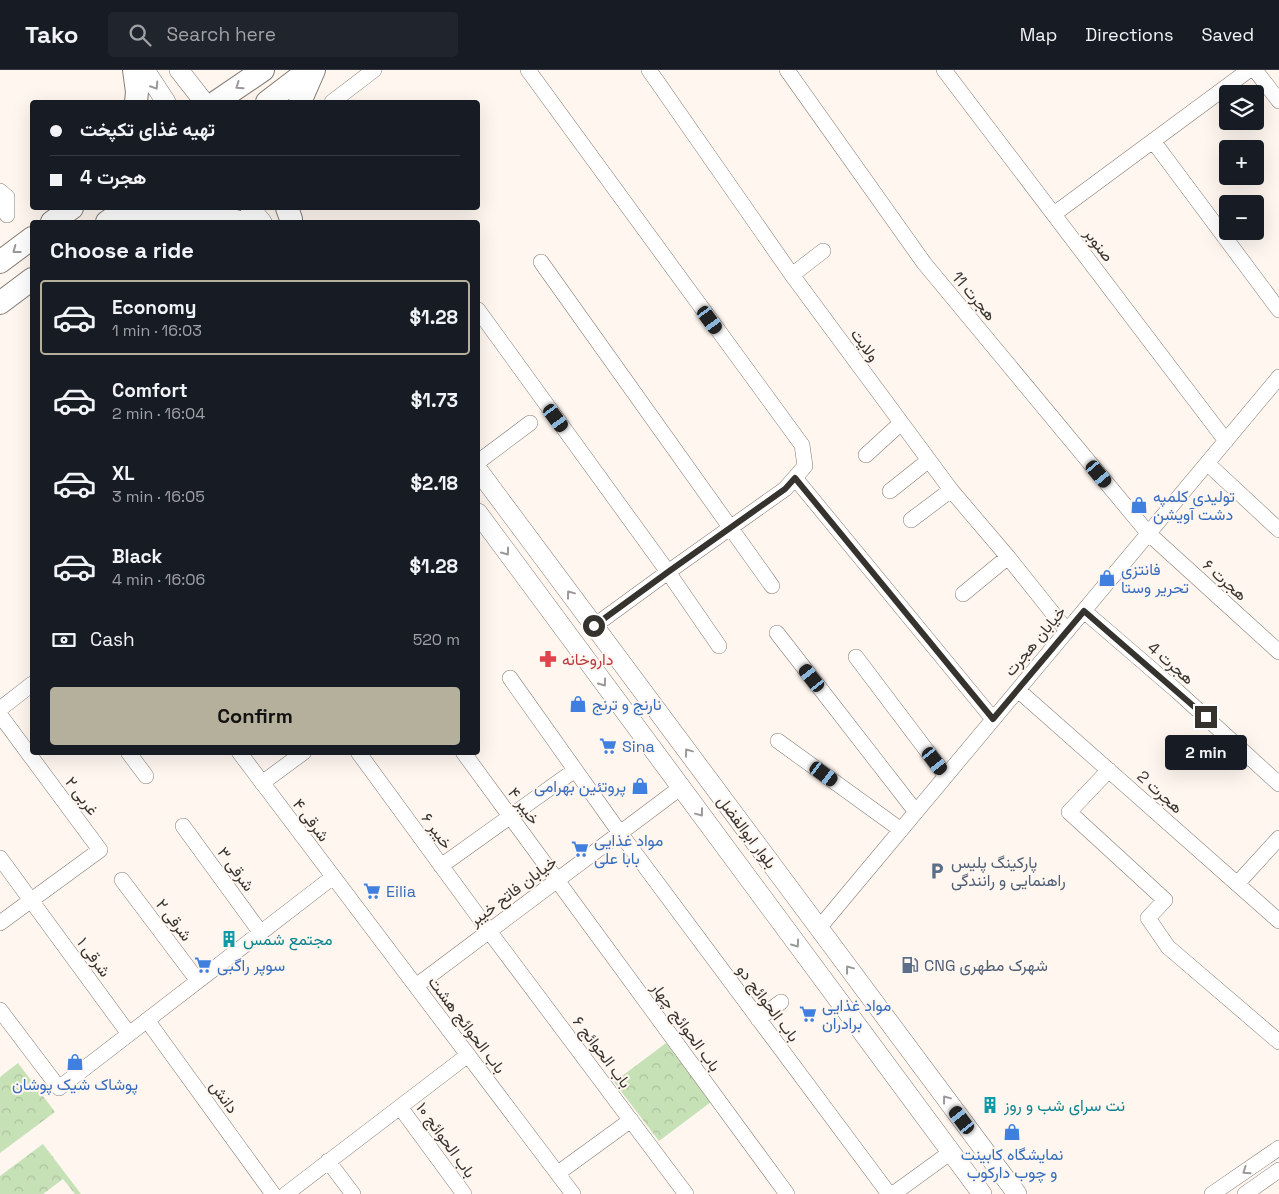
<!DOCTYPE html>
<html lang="en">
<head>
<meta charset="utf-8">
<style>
	body { margin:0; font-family:"Space Grotesk",Vazirmatn,sans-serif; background:#20242c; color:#f1f3f6; height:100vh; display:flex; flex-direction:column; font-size:19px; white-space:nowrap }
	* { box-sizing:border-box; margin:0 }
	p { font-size:16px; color:#9ea1a6 }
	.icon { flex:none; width:28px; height:28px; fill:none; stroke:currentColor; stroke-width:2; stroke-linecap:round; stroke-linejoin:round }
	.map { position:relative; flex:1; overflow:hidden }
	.panel { position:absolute; left:30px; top:150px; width:450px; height:535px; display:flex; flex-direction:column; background:#171b24; border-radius:5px; box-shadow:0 5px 20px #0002 }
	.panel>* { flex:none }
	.banner { position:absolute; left:30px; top:30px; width:450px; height:110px; border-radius:5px; box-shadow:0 5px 20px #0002; display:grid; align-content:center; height:110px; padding:0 20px; background:#171b24 }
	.fabs { position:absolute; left:1219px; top:15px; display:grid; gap:10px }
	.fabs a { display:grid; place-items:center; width:45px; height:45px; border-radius:5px; background:#171b24; box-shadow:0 5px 20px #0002; font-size:25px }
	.end { position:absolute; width:22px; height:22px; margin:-11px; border:6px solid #36332f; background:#fff; box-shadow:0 0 0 2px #fff }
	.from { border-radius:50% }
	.bubble { position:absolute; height:35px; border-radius:5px; background:#171b24; box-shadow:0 5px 20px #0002; font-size:16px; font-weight:700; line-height:35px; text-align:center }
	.car { position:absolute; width:15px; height:30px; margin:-15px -8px; border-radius:6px; box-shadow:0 0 4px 1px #0007; background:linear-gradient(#222 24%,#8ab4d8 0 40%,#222 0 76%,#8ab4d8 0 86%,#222 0) }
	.banner b { display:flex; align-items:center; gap:18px; height:48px; font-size:19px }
	.banner b+b { border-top:1px solid #363941 }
	.banner i { width:12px; height:12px; background:#f1f3f6 }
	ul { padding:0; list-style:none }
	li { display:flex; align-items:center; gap:15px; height:75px; margin:0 10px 8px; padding:0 10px; border:2px solid transparent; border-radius:5px }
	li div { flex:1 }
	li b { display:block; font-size:19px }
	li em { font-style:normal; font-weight:700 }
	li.selected { border-color:#b5b09b }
	li>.icon { width:45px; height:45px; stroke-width:1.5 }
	h2 { padding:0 20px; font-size:22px; line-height:60px }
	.pay { display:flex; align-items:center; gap:12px; height:55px; padding:0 20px; font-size:19px }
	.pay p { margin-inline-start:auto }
	.button { display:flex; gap:10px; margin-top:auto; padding:10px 20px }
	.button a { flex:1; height:58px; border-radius:5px; background:#b5b09b; color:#111; font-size:20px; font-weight:700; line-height:58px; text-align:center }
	header { display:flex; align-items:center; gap:30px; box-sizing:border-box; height:70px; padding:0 25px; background:#171b24; border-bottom:1px solid #363941 }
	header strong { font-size:24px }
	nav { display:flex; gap:28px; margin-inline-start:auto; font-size:18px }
	.search { width:350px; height:45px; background:#20242c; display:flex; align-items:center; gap:12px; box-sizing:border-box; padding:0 18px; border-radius:5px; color:#9ea1a6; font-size:19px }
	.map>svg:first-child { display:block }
	.park { fill:url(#park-crowns) }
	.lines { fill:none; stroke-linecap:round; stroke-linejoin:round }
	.minor-casing { stroke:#847b74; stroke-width:16 }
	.major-casing { stroke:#847b74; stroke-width:20 }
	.highway-casing { stroke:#847b74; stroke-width:24 }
	.minor { stroke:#fff; stroke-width:15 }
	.major { stroke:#fff; stroke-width:19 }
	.highway { stroke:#fff; stroke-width:22 }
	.oneway { stroke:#9a9997 }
	.route { stroke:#36332f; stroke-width:6 }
	.labels { text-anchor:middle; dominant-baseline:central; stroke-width:4; stroke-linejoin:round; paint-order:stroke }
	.street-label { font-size:16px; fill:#36332f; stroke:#fef6ef }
	.shop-label { font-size:16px; fill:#366cbe; stroke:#fef6ef; text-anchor:start }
	.health-label { font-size:16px; fill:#be3a42; stroke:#fef6ef; text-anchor:start }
	.service-label { font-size:16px; fill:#4e5e75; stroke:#fef6ef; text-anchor:start }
	.culture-label { font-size:16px; fill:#0d838f; stroke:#fef6ef; text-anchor:start }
</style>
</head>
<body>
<header>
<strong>Tako</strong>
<div class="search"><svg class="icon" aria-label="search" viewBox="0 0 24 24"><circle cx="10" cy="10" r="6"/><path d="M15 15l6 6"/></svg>Search here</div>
<nav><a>Map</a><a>Directions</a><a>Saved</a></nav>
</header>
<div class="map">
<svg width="1279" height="1124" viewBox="0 0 1279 1124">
	<defs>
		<pattern id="park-crowns" width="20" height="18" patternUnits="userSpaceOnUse" patternTransform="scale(1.25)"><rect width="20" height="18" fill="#c7e1b7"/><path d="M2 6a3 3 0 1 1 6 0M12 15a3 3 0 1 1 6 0" fill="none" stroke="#acc29e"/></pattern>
	</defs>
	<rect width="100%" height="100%" fill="#fef6ef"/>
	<path class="park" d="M666 973 711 1032 659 1071 614 1012Z
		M18 993 55 1042 0 1083V1007Z
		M43 1074 81 1124H75L63 1109 43 1124H0V1106Z"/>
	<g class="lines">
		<g class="minor-casing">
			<path id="minor" d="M528 0 802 375 805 396 785 419 668 502 594 556
				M649 0 792 205 951 420 1008 487 1067 561
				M787 0 924 193 1148 463 1279 582
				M944 0 1226 371
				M1255 0 1279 31
				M332 32 374 0
				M1153 71 1279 240
				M0 121 7 127V145
				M1054 144 1249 0
				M541 192 772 516
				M792 205 823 181
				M478 240 668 502 719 576
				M866 385 901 353
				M478 392 530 353
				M1207 393 1279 460
				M795 408 993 649
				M890 421 929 390
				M911 450 951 420
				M963 524 1008 487
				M1084 541 1177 621 1279 714
				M777 563 916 742
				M856 587 946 706
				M510 608 620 763 889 1124
				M1018 620 1279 851
				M0 639 32 614
				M0 645 100 780 0 853
				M778 671 901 760
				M128 682 146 706
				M239 682 573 1124
				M358 682 489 861 686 1124
				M463 682 787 1124
				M1109 700 1069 742 1165 830 1148 848 1168 877 1279 972
				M262 713 304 682
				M183 756 261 863
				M0 788 129 964
				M441 796 575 700
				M122 810 198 911
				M1237 814 1279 768
				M819 858 1279 307
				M416 916 680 718
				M0 940 59 1018 333 807
				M758 949 781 932
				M147 950 273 1124
				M400 1037 464 1124
				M328 1091 353 1124
				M558 1103 631 1050
				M286 1124 468 985
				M893 1124 951 1082
				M1212 1124 1279 1078
				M1245 1124 1279 1100"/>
		</g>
		<g class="major-casing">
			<path id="major" d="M145 0 166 32
				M179 0 204 32
				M250 138 262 152
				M478 400 1017 1124
				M478 443 982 1124"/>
		</g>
		<g class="highway-casing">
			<path id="highway" d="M134 0 137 22 136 32
				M216 32 263 0
				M267 32 309 0
				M300 32 314 0
				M287 138 291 149
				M52 152 72 138
				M107 152 127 138
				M133 152C144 149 154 145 164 143 188 137 216 145 239 152
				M0 192 32 168
				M0 233 32 209"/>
		</g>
		<use href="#minor" class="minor"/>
		<use href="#major" class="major"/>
		<use href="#highway" class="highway"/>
	</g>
	<defs><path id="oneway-chevron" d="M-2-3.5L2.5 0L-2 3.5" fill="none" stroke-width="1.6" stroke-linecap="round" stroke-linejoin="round" transform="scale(1.25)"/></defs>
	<g class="oneway">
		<use href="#oneway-chevron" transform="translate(155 16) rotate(57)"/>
		<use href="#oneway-chevron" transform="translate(239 16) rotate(145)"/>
		<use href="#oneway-chevron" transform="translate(16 180) rotate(143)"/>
		<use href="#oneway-chevron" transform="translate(506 482) rotate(54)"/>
		<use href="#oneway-chevron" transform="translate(570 524) rotate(-127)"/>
		<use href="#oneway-chevron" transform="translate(603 613) rotate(54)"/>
		<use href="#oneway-chevron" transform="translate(688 682) rotate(-127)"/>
		<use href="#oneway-chevron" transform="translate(700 743) rotate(53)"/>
		<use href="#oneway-chevron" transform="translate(796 874) rotate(54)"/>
		<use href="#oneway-chevron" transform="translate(849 899) rotate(-127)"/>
		<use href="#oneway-chevron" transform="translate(946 1029) rotate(-127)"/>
		<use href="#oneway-chevron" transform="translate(1246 1101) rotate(145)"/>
	</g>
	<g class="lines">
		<path class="route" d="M594 556 668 502 785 419 795 408 993 649 1084 541 1206 647"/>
	</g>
	<defs>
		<g id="shop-bare" transform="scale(1.35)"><path d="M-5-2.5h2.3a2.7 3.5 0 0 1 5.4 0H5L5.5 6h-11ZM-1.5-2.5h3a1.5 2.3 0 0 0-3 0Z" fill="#3f7fe0" stroke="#fef6ef" stroke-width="2.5" paint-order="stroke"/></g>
		<g id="pharmacy-bare" transform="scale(1.35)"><path d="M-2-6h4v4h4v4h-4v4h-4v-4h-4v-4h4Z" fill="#e0444e" stroke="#fef6ef" stroke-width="2.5" paint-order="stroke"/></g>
		<g id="supermarket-bare" transform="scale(1.35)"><path d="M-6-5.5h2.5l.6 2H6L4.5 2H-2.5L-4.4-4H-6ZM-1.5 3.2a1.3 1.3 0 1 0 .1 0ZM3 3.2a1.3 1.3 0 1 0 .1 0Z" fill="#3f7fe0" stroke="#fef6ef" stroke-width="2.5" paint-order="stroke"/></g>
		<g id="parking-bare" transform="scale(1.35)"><path d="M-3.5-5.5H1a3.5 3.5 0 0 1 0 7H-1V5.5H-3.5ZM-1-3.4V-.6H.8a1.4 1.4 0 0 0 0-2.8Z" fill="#5c6f8a" stroke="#fef6ef" stroke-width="2.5" paint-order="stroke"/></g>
		<g id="building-bare" transform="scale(1.35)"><path d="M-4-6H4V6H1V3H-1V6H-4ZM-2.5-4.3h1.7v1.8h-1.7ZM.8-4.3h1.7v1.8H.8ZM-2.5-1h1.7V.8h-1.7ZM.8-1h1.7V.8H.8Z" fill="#0f9aa8" stroke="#fef6ef" stroke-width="2.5" paint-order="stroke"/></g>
		<g id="fuel-bare" transform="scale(1.35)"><path d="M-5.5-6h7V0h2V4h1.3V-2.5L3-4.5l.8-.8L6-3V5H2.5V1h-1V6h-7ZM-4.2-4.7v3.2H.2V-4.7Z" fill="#5c6f8a" stroke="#fef6ef" stroke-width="2.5" paint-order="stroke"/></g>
	</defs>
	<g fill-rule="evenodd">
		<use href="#shop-bare" x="1139" y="435"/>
		<use href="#shop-bare" x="1107" y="508"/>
		<use href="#pharmacy-bare" x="548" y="589"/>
		<use href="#shop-bare" x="578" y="634"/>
		<use href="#supermarket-bare" x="608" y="676"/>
		<use href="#shop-bare" x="640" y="716"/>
		<use href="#supermarket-bare" x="580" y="779"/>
		<use href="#parking-bare" x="937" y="801"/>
		<use href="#supermarket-bare" x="372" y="821"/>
		<use href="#building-bare" x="229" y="869"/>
		<use href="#supermarket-bare" x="203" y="895"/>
		<use href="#fuel-bare" x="910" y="895"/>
		<use href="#supermarket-bare" x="808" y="944"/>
		<use href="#shop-bare" x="75" y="992"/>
		<use href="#building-bare" x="990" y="1035"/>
		<use href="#shop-bare" x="1012" y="1062"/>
	</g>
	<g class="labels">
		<g class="street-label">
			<text transform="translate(1099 175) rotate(53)">صنوبر</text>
			<text transform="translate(974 226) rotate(50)">هجرت 11</text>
			<text transform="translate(865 275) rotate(54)">ولایت</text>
			<text transform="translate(1225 510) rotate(42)">هجرت ۶</text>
			<text transform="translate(1035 571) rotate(-50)">خیابان هجرت</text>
			<text transform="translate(1171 593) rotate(41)">هجرت 4</text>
			<text transform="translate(1160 722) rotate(42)">هجرت 2</text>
			<text transform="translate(82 726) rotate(53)">۲ غربی</text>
			<text transform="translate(524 736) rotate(54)">خیبر ۴</text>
			<text transform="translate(311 750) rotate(53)">۴ شرقی</text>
			<text transform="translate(437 761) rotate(54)">خیبر ۶</text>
			<text transform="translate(747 762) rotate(53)">بلوار ابوالفضل</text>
			<text transform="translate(236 799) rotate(54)">۳ شرقی</text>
			<text transform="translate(513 821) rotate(-37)">خیابان فاتح خیبر</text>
			<text transform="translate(174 850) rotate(53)">۲ شرقی</text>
			<text transform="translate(94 887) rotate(54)">۱ شرقی</text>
			<text transform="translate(768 933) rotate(53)">باب الحوائج دو</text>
			<text transform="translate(467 955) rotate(53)">باب الحوائج هشت</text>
			<text transform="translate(686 957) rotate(54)">باب الحوائج چهار</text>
			<text transform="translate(602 982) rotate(53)">باب الحوائج ۶</text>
			<text transform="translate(224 1027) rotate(54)">دانش</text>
			<text transform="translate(446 1070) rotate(54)">باب الحوائج ۱۰</text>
		</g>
		<g class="shop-label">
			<text x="1153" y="426">تولیدی کلمپه<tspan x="1153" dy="18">دشت آویشن</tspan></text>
			<text x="1121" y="499">فانتزی<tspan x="1121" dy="18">تحریر وستا</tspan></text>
			<text x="592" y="634">نارنج و ترنج</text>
			<text x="622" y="676">Sina</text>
			<text x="626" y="716" text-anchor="end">پروتئین بهرامی</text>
			<text x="594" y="770">مواد غذایی<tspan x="594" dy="18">بابا علی</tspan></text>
			<text x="386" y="821">Eilia</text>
			<text x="217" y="895">سوپر راگبی</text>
			<text x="822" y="935">مواد غذایی<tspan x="822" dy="18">برادران</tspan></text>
			<text x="75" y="1014" text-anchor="middle">پوشاک شیک پوشان</text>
			<text x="1012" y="1084" text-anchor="middle">نمایشگاه کابینت<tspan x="1012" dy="18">و چوب دارکوب</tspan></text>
		</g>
		<g class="health-label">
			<text x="562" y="589">داروخانه</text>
		</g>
		<g class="service-label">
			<text x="951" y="792">پارکینگ پلیس<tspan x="951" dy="18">راهنمایی و رانندگی</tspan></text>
			<text x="924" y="895">CNG شهرک مطهری</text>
		</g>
		<g class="culture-label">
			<text x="243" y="869">مجتمع شمس</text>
			<text x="1004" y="1035">نت سرای شب و روز</text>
		</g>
	</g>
</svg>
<div class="fabs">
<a><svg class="icon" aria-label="layers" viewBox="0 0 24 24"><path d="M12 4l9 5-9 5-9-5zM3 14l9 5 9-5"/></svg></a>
<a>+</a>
<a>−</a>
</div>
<i class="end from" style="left:594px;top:556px"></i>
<i class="end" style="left:1206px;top:647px"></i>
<div class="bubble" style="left:1165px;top:665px;width:82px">2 min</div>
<i class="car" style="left:710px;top:250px;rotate:144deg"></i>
<i class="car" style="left:556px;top:348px;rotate:144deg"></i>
<i class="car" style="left:1099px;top:404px;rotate:140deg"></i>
<i class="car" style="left:812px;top:608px;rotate:322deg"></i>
<i class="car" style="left:935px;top:691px;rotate:143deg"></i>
<i class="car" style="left:824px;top:704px;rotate:126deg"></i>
<i class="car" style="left:962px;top:1050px;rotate:323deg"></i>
<div class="banner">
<b><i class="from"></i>تهیه غذای تکپخت</b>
<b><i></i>هجرت 4</b>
</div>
<section class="panel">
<h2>Choose a ride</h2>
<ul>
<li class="selected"><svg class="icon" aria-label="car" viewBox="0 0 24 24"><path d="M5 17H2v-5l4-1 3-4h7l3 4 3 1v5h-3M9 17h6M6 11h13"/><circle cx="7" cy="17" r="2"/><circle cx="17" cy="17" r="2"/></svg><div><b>Economy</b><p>1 min · 16:03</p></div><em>$1.28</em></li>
<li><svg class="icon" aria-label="car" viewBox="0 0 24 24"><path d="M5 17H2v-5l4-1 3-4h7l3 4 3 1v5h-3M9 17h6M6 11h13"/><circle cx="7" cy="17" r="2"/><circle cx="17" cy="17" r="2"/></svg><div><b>Comfort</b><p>2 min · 16:04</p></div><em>$1.73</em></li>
<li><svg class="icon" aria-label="car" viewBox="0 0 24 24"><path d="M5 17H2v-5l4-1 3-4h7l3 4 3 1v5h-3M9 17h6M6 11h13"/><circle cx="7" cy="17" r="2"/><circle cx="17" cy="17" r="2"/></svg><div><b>XL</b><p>3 min · 16:05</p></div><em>$2.18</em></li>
<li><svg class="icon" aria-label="car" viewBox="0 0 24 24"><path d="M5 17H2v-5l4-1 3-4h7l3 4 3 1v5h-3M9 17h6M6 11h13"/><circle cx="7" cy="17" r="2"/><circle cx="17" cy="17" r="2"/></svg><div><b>Black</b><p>4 min · 16:06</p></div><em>$1.28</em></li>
</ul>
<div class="pay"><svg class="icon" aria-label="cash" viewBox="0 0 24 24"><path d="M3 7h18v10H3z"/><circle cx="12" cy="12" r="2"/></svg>Cash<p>520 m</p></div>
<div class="button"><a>Confirm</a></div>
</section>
</div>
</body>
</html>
